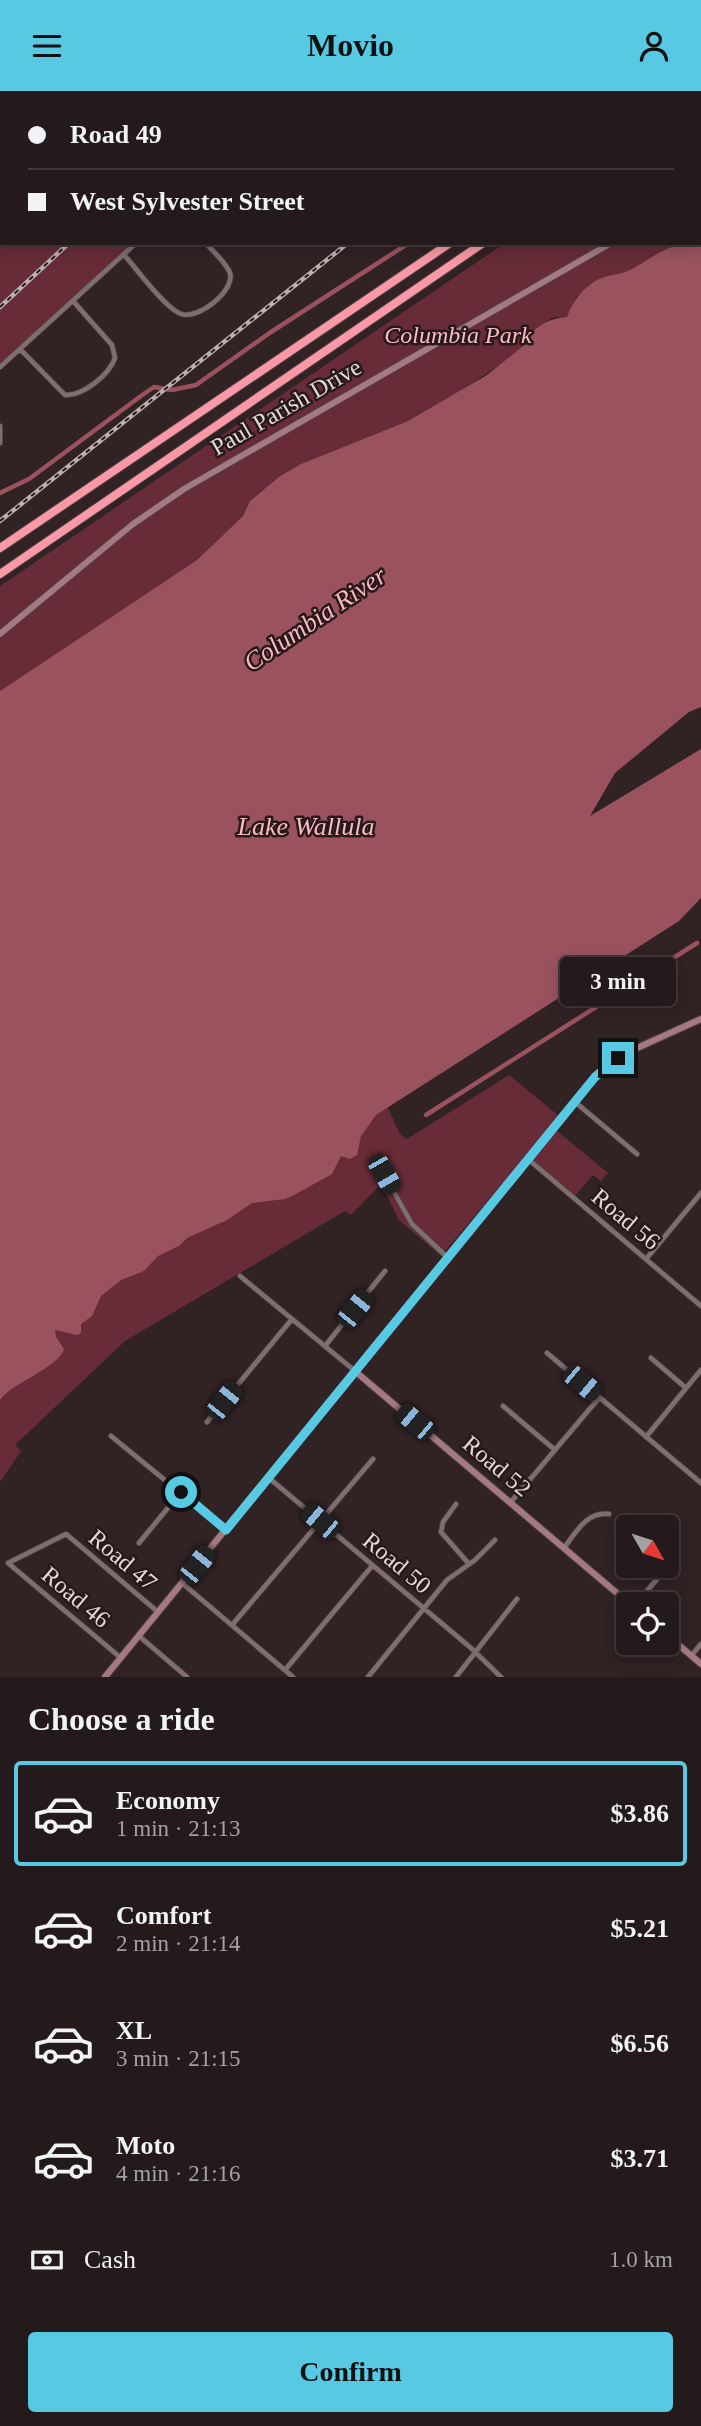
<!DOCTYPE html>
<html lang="en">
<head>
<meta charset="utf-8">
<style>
	body { margin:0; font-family:"Times New Roman",serif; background:#312728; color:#f1f3f6; height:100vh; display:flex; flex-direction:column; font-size:26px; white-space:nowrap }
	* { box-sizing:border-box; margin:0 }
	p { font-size:23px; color:#a3a1a3 }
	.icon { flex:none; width:38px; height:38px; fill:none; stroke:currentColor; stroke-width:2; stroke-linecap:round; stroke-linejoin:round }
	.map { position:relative; height:1586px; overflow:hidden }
	.panel { display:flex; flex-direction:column; background:#251a1b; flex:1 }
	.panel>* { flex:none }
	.banner { position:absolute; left:0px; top:0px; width:702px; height:154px; box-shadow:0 4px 18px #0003,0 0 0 2px #42383a; display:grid; align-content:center; height:154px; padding:0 28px; background:#251a1b }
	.needle { width:46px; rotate:129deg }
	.buttons { position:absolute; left:616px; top:1424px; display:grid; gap:14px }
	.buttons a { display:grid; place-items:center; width:63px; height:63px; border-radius:7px; background:#251a1b; box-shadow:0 4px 18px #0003,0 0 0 2px #42383a; font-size:35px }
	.end { position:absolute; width:32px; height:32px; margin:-16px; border:9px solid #57c9e2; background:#111; box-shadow:0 0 0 4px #111 }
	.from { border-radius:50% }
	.bubble { position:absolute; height:49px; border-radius:7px; background:#251a1b; box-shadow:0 4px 18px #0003,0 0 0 2px #42383a; font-size:23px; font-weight:600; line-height:49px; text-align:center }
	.car { position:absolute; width:21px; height:42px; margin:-21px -10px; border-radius:9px; box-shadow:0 0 5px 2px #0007; background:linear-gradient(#222 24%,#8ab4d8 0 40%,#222 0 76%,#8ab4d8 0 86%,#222 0) }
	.banner b { display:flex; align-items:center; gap:24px; height:66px; font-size:26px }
	.banner b+b { border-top:2px solid #42383a }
	.banner i { width:18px; height:18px; background:#f1f3f6 }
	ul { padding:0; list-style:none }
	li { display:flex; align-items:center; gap:21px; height:105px; margin:0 14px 10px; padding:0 14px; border:4px solid transparent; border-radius:7px }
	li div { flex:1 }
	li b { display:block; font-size:26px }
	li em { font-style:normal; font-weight:600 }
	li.active { border-color:#57c9e2 }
	li>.icon { width:63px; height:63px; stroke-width:1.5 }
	h2 { padding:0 28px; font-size:32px; line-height:84px }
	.pay { display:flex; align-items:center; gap:18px; height:77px; padding:0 28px; font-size:26px }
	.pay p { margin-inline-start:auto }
	.button { display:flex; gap:14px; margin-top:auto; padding:14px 28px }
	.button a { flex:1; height:80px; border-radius:7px; background:#57c9e2; color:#111; font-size:28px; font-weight:600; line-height:80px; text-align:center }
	header { display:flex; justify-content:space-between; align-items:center; height:91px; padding:0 28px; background:#57c9e2; color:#111; font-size:32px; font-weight:600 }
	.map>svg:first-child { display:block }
	.green { fill:#672c37 }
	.water { fill:#9a535e }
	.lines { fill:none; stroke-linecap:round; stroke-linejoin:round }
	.canal { stroke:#9a535e; stroke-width:4.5 }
	.street-casing { stroke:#4d4042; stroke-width:6 }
	.secondary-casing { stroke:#4d4042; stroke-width:8 }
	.highway-casing { stroke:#4d4042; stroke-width:10 }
	.street { stroke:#7f6d6f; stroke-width:4.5 }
	.secondary { stroke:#a47a80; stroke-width:6 }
	.highway { stroke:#fa98a6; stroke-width:8 }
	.rail-casing { stroke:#bbb0b1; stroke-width:4.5 }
	.rail { stroke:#27191a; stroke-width:2; stroke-dasharray:5; stroke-linecap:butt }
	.route { stroke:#57c9e2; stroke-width:9 }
	.labels { text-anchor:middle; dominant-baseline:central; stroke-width:5; stroke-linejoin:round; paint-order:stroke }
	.park-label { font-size:24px; font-style:italic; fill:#fbbbc2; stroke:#27191a }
	.street-label { font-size:24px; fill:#e2d8d9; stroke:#27191a }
	.water-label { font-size:26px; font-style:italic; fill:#fab9c1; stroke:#27191a }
</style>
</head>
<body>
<header><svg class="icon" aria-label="menu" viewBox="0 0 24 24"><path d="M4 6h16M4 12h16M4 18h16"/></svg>Movio<svg class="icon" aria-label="person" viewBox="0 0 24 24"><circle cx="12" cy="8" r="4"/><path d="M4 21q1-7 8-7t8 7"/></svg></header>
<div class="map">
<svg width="701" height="1586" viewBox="0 0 701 1586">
	<rect width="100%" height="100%" fill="#312224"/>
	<path class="green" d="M6 152H132L0 274V158Z
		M505 152H678L627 181 608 185 588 195 576 207 567 226H554L537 236 531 241 528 252 516 263 456 303 408 330 301 373 280 385 250 410 243 425 197 469 0 600V495Z
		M509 984 559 1025 441 1165 399 1129 381 1093 351 1124 345 1120 125 1250 15 1354 21 1360 0 1391V1270L384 1008 400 1043 407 1048Z
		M556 1039 608 1082 601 1090 593 1084 575 1105 532 1068Z"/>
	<path class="water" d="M701 140V616L689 621 615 682 590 725 701 658V807L679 830 376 1024 361 1045 357 1064 350 1068 341 1065 332 1083 294 1104 285 1108 252 1112 227 1129 187 1147 179 1155 158 1165 144 1180 121 1189 101 1205 92 1225 81 1233V1242L77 1244 55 1239 56 1246 64 1258C58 1277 10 1293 0 1309V600L197 469 243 425 250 410 280 385 301 373 408 330 487 284 527 252 528 244C540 233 551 227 567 226 574 207 588 190 608 185 616 183 622 183 630 179 658 164 666 152 700 152Z"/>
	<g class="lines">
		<path class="canal" d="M636 2 638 0
			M0 402 29 388 145 302 154 296 172 299 196 294 271 241 409 152
			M426 1024 697 852"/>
		<g class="street-casing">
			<path id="street" d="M97 0 98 2
				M480 0 482 2
				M6 2 7 0
				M104 2 106 0
				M284 2 285 0
				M382 2 384 0
				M563 2 564 0
				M0 9 2 7
				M0 71 2 72
				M124 164C137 178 165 217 181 223 198 229 235 200 230 182 226 171 213 161 206 152
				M20 258 65 304C83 305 109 284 115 267L112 254 73 210
				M0 276 136 152
				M0 335V352
				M575 1011 637 1063
				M528 1068 701 1215
				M382 1080 412 1133 447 1166
				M646 1168 701 1102
				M240 1185 355 1280
				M325 1255 385 1180
				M547 1262 701 1392
				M651 1267 686 1297
				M503 1315 555 1359
				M207 1331 292 1228
				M111 1345 226 1439
				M646 1346 701 1279
				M269 1387 471 1557 501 1586
				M510 1412 599 1307
				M456 1413 443 1431 441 1441 469 1473
				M139 1452 181 1401
				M564 1457C576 1441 587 1420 609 1423
				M182 1492 293 1586
				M635 1514 664 1480
				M232 1534 373 1368
				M139 1545 187 1586
				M691 1565 701 1553
				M121 1567 8 1472 66 1443 158 1521
				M285 1579 372 1475
				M368 1586 447 1489 475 1469 495 1449
				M456 1586 517 1508"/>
		</g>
		<g class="secondary-casing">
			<path id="secondary" d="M162 2 164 0
				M700 102 701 101
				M0 151 2 150
				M0 543 133 433 184 398 611 152
				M356 1281 631 1514
				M667 1544 701 1573
				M105 1586 595 986 626 962 701 928"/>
		</g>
		<g class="highway-casing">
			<path id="highway" d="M671 2 674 0
				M700 5 701 4
				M0 457 450 152
				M0 483 483 152"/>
		</g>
		<use href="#street" class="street"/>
		<use href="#secondary" class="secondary"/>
		<use href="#highway" class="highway"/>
		<g class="rail-casing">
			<path id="rail" d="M225 2 227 0
				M536 2 538 0
				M0 216 69 152
				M0 430 348 152"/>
		</g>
		<use href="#rail" class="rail"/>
	</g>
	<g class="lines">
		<path class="route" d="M181 1401 226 1439 595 986 618 967"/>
	</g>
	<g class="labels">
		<g class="park-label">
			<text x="458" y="244">Columbia Park</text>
		</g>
		<g class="street-label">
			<text transform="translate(286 316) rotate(-30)">Paul Parish Drive</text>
			<text transform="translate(626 1128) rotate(40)">Road 56</text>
			<text transform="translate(497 1375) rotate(40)">Road 52</text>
			<text transform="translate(123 1469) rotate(40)">Road 47</text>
			<text transform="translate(397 1472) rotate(40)">Road 50</text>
			<text transform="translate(76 1506) rotate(40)">Road 46</text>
		</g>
		<g class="water-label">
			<text transform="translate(315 528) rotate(-34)">Columbia River</text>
			<text x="306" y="735">Lake Wallula</text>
		</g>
	</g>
</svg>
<div class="buttons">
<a><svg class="needle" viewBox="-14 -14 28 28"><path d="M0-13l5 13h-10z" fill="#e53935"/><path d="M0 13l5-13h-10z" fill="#a3a1a3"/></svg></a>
<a><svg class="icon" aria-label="locate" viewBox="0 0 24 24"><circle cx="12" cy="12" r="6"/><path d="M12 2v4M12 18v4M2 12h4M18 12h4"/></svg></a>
</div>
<i class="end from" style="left:181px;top:1401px"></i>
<i class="end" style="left:618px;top:967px"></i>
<div class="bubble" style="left:560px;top:866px;width:116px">3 min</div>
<i class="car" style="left:384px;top:1083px;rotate:150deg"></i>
<i class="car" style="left:355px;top:1218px;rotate:39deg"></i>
<i class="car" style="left:582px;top:1292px;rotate:130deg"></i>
<i class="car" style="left:224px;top:1310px;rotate:39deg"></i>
<i class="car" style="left:415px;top:1331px;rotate:310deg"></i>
<i class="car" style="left:320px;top:1430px;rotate:310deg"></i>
<i class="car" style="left:197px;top:1474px;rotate:39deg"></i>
<div class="banner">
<b><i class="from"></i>Road 49</b>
<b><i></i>West Sylvester Street</b>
</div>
</div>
<section class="panel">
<h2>Choose a ride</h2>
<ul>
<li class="active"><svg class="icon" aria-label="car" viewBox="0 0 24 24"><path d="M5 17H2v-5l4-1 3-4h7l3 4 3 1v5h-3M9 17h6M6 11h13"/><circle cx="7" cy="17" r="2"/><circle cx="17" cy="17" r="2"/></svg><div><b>Economy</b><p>1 min · 21:13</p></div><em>$3.86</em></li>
<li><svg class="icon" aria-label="car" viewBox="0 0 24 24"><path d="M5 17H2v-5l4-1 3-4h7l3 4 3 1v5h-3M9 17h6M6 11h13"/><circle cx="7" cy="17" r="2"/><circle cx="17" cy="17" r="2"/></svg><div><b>Comfort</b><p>2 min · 21:14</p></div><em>$5.21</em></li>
<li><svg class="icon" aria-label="car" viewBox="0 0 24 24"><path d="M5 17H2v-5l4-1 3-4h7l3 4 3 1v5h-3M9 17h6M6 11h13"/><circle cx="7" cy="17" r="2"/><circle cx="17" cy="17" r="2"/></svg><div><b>XL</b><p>3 min · 21:15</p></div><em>$6.56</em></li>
<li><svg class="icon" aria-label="car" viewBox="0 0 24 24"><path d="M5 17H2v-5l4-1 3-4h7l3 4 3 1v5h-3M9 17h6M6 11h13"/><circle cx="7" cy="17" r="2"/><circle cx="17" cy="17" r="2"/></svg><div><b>Moto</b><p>4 min · 21:16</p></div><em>$3.71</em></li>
</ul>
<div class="pay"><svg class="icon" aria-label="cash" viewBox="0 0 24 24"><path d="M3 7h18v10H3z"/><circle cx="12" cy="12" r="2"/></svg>Cash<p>1.0 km</p></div>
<div class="button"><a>Confirm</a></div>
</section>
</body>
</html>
